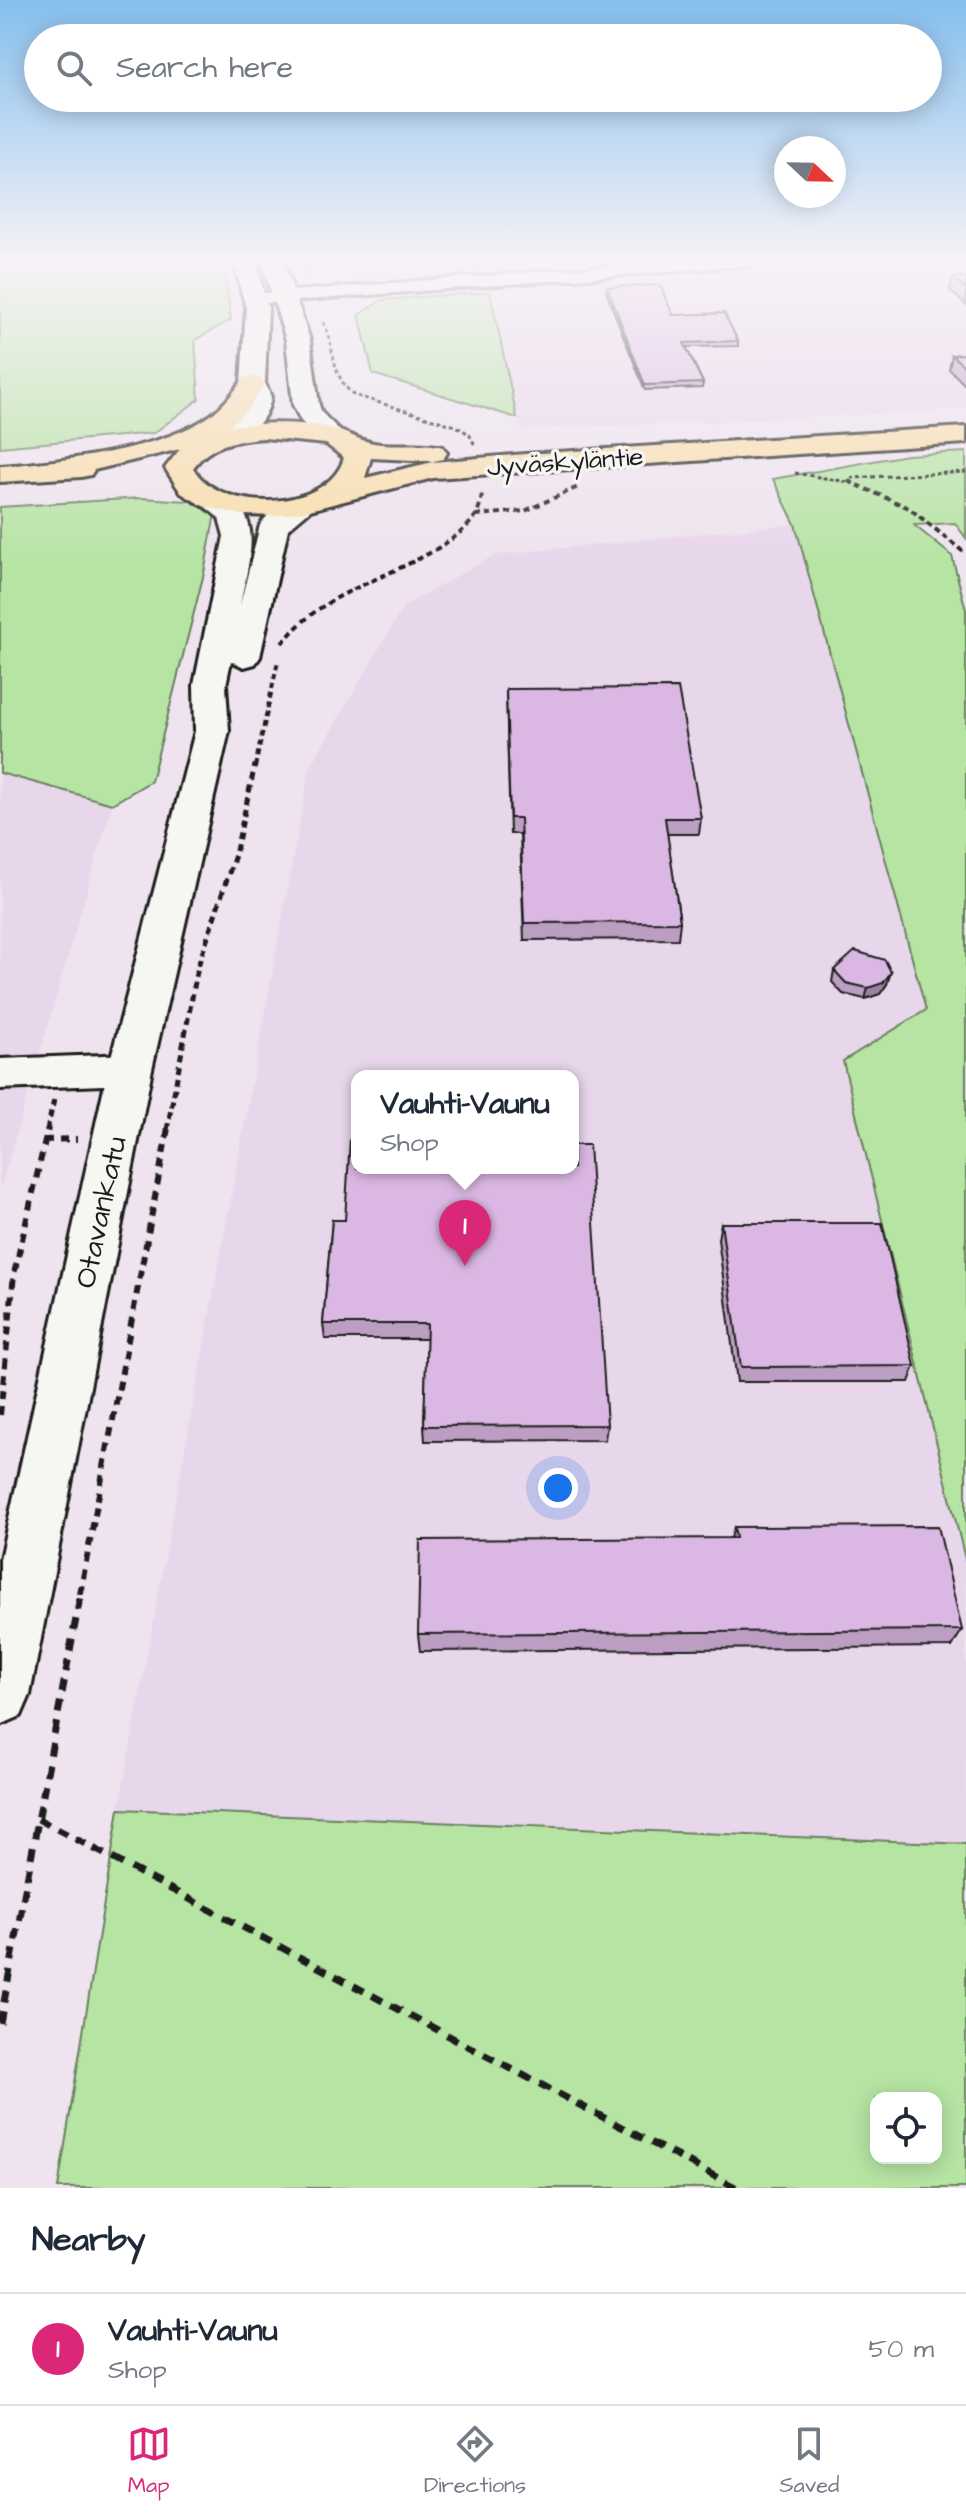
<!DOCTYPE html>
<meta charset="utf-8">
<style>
body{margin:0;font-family:"Architects Daughter",sans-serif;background:#f6f6f7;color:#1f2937}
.controls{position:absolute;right:24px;bottom:24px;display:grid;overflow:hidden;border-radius:16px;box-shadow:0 4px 20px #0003}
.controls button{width:72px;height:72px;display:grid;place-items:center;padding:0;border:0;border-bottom:2px solid #e0e1e3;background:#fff;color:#1f2937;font:40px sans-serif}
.compass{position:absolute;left:774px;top:136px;width:72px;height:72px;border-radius:50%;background:#fff;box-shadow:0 4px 20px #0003;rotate:112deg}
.you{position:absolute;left:558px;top:1488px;width:28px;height:28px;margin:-20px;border:6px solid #fff;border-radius:50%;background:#1a73e8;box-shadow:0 0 0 12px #1a73e833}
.badge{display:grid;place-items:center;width:52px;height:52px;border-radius:50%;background:#db2777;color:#fff;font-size:26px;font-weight:700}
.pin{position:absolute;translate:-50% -66px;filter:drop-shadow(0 2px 4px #0008)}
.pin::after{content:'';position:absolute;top:42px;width:28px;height:24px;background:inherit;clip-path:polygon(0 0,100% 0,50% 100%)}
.popup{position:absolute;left:351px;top:1070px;width:228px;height:104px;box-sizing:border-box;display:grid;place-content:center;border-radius:16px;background:#fff;filter:drop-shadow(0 2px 6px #0005);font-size:26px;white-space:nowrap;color:#747a83}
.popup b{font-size:30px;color:#1f2937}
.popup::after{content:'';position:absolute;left:50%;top:100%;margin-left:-16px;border:16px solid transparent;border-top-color:#fff}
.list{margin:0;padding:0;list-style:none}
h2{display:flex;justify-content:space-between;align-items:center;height:104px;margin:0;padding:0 32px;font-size:34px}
h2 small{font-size:26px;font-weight:400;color:#747a83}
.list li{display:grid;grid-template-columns:52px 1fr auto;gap:24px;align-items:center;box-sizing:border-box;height:112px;padding:0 32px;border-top:2px solid #e0e1e3}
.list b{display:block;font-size:30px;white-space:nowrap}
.list p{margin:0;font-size:26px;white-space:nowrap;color:#747a83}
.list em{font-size:26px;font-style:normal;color:#747a83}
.icon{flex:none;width:44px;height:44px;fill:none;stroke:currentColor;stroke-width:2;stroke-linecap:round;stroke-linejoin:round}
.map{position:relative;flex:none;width:966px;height:2188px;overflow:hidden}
.search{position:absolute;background:#fff;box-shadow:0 4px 20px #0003;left:24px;right:24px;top:24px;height:88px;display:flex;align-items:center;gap:20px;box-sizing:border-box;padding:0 28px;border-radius:44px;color:#747a83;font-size:30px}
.sheet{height:216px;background:#fff}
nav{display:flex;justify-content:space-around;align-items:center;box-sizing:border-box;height:112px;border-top:2px solid #e0e1e3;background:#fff;font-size:22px;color:#747a83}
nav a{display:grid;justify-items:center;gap:4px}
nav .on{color:#db2777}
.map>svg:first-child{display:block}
</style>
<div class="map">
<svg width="966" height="2188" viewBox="0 0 966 2188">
<rect width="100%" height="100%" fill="#eee3ee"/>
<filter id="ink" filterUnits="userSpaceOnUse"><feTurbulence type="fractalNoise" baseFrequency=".0125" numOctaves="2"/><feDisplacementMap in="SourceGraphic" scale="16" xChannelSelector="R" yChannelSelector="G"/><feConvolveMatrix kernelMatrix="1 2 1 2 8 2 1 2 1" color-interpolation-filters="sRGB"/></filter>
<g filter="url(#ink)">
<!-- built -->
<path fill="#e8d6eb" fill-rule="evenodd" d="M 346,260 L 966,260 L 966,410 L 520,430 L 490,292 L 361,301 Z
M 795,524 L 926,1011 L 843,1061 L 966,1563 L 966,1844 L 119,1809 L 310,767 L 404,606 L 495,555 ZM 357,1076 L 573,1076 L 573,1168 L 357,1168 Z
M 0,773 L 112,804 L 0,1189 Z"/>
<!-- green -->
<path fill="#b6e4a3" stroke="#698060" stroke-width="2" fill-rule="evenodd" d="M 0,260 L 223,260 L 231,320 L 195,340 L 199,399 L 154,433 L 0,447 Z
M 490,292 L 517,418 L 373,374 L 359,315 L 382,300 Z
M 966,452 L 966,538 L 955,523 L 914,525 L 952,556 L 966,610 L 966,1563 L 843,1061 L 926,1010 L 795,524 L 773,479 L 907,455 Z
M 142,498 L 217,503 L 204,573 L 151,781 L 112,804 L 0,773 L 0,507 Z
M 119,1809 L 966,1844 L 966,2188 L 58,2188 ZM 876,2098 L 936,2098 L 936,2158 L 876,2158 Z"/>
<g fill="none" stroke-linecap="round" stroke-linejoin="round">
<defs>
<path id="minor" d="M 684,260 L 760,260 L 752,265 L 255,304 L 246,299 L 255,294 Z"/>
<path id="tertiary" d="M 130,1054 L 145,1058 L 151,1069 L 145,1080 L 130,1084 L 0,1089 L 0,1059 Z"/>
<path id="secondary" d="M 233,260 L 255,260 L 268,308 L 265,383 L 271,397 C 268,419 247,444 224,439 L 220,433 L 242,411 L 246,397 L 241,383 L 246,308 Z
M 261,260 L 283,260 L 310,340 L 319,405 L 322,413 L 346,437 L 342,443 L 324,443 L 301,421 L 293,405 L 286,340 Z
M 211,492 C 270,506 248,562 240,605 L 260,525 C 271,509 296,491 316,496 L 320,502 L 288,529 L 260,657 L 255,664 L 244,667 L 231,661 L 226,685 L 229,731 L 152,1069 L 30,1695 L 21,1716 L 0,1725 L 0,1559 L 108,1069 L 195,731 L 194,685 L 224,536 L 219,518 L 197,500 L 201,494 Z"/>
<path id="trunk" d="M 253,376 L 262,378 L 265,383 L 247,410 L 228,427 C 255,422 314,421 340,431 C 354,436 365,443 381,444 C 402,446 423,442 443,447 L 447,453 L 443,459 L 434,461 L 371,458 L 365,478 L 433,462 L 525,454 L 966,427 L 966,443 L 433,478 L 306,511 L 274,516 L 242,515 L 203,506 L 181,493 L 165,468 L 180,449 L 94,470 L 91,475 L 81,477 L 0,482 L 0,466 C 59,462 163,450 211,415 C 225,404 234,392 244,378 ZM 264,438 L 326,444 L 344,458 C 327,513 220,514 193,468 C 210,444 236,440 264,438 Z"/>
</defs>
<!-- minor casing -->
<use href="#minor" stroke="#1c1c1c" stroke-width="6"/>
<!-- tertiary casing -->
<use href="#tertiary" stroke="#1c1c1c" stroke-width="6"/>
<!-- secondary casing -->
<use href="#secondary" stroke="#1c1c1c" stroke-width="6"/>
<!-- trunk casing -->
<use href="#trunk" stroke="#1c1c1c" stroke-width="6"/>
<!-- path-far4 -->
<path stroke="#1c1c1c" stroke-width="3" stroke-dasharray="4 3" stroke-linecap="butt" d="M 307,260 L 308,275
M 323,322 C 336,348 330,376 354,395 L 456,426 L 469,434 L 475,445
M 795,473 L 854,483
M 851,478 L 966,472"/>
<!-- path-far3 -->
<path stroke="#1c1c1c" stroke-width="4" stroke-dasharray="6 4" stroke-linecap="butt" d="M 848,481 L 909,508 L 966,554
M 476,515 L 525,511 L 578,487
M 282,643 C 296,627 310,614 328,603 C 368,578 451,554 476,515 C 480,508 481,498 483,491
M 255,767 L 278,661"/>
<!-- path-far2 -->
<path stroke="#1c1c1c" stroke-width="5" stroke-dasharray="7 5" stroke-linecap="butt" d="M 47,1130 L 54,1100
M 167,1130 L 198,966 L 235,855 L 255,765"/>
<!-- path-far1 -->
<path stroke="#1c1c1c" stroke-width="6" stroke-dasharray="9 7" stroke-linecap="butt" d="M 43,1140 L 77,1139
M 0,1415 L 14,1274 L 48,1128
M 80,1594 L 168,1128"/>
<!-- path -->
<path stroke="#1c1c1c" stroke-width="7" stroke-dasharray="12 9" stroke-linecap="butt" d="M 38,1819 L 737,2188
M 0,2023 L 81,1592"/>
<!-- minor -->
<use href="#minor" fill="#f6f6f2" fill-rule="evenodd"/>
<!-- tertiary -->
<use href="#tertiary" fill="#f6f6f2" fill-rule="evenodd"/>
<!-- secondary -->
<use href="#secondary" fill="#f6f6f2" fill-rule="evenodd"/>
<!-- trunk -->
<use href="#trunk" fill="#f9deab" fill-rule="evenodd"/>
</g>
<!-- wall -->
<path fill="#bc9ec3" stroke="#1c1c1c" stroke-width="2" d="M 966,277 L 966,305 L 950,291 L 953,278 Z
M 607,287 L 673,315 L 738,341 L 738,346 L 686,347 L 703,383 L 702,388 L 645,390 L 606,292 Z
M 966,354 L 966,386 L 949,369 L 952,355 Z
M 506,689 L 701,818 L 699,834 L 667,834 L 680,922 L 678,939 L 524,940 L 520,834 L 510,834 Z
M 834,970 L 887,984 L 880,994 L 865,999 L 843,994 L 832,982 Z
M 332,1220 L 607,1425 L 605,1440 L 425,1441 L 424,1426 L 427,1339 L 325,1339 L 323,1324 Z
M 721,1223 L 915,1366 L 909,1382 L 737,1382 L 718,1239 Z
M 734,1527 L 962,1630 L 952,1647 L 420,1651 L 418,1634 L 731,1538 Z"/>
<!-- shaded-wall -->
<path fill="#99819f" stroke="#1c1c1c" stroke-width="2" d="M 475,260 L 509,260 L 509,262 L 475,265 Z
M 891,972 L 887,984 L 880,994 L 865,999 L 868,988 Z"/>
<!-- building -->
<path fill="#dbb8e3" stroke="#1c1c1c" stroke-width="2" d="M 966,277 L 966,289 L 953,278 Z
M 660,285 L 673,315 L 724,313 L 738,341 L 684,343 L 703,383 L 645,385 L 607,287 Z
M 966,354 L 966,368 L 952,355 Z
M 678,688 L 701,818 L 665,818 L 680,922 L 524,923 L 520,818 L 510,818 L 506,689 Z
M 855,951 L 885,960 L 891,972 L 883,983 L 868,988 L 846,983 L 834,970 Z
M 350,1139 L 357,1139 L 357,1168 L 573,1168 L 573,1145 L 589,1145 L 607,1425 L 424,1426 L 427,1324 L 323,1324 L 332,1220 L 345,1220 Z
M 721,1223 L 882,1223 L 915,1366 L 741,1367 Z
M 938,1526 L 962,1630 L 418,1634 L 420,1540 L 736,1538 L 734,1527 Z"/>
</g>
<!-- sky -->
<linearGradient id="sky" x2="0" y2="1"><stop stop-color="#85beec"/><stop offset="0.46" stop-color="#f7f2f7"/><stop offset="1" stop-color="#f7f2f7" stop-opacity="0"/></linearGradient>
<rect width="966" height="567" fill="url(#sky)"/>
<g text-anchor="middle" stroke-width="7" stroke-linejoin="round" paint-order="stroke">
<!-- far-street labels -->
<g font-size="26" fill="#1c1c1c" stroke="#f6f6f2">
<text transform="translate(565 461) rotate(-4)" y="9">Jyväskyläntie</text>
</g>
<!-- street labels -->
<g font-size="30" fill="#1c1c1c" stroke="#f6f6f2">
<text transform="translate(100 1212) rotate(-78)" y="10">Otavankatu</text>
</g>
</g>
</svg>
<div class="controls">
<button><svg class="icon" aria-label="locate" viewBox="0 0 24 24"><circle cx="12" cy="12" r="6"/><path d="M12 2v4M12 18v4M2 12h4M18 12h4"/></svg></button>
</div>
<svg class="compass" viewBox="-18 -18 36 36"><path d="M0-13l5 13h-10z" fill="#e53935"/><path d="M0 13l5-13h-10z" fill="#747a83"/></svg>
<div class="you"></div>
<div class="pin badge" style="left:465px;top:1266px">1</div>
<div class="popup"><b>Vauhti-Vaunu</b>Shop</div>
<div class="search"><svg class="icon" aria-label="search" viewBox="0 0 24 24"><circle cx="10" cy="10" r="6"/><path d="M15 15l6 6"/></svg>Search here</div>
</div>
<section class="sheet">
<h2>Nearby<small></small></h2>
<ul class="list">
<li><span class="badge">1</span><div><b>Vauhti-Vaunu</b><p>Shop</p></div><em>50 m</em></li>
</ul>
</section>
<nav>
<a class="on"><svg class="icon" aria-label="map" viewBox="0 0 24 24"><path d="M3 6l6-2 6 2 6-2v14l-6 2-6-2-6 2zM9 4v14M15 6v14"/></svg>Map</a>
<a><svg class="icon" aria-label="directions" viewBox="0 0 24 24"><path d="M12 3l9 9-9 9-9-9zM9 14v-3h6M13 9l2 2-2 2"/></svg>Directions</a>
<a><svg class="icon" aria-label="saved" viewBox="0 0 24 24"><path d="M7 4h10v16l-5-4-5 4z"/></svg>Saved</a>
</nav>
